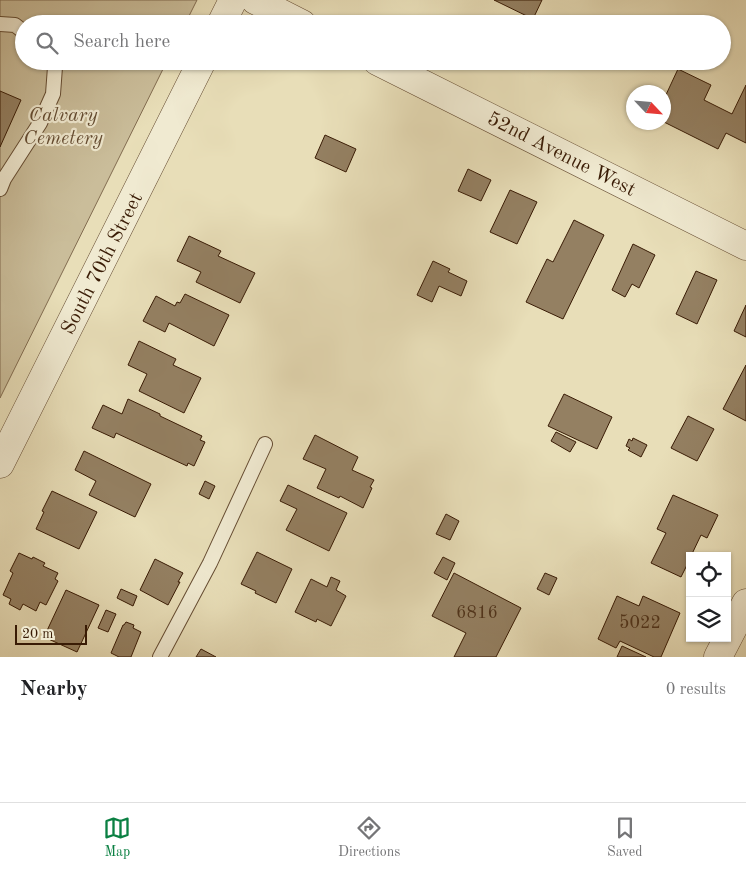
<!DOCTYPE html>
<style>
body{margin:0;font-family:"Old Standard TT",serif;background:#f6f6f6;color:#202124}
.controls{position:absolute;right:15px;bottom:15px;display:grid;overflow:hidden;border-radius:0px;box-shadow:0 1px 4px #0004}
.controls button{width:45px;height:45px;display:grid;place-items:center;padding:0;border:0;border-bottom:1px solid #e0e0e0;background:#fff;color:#202124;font:25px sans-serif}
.compass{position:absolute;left:626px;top:85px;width:45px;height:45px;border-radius:50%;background:#fff;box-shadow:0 1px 4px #0004;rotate:116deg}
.scale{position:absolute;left:15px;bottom:12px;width:72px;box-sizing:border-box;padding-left:5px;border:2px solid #391b05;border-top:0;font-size:14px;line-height:18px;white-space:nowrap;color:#391b05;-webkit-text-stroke:4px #f0ead1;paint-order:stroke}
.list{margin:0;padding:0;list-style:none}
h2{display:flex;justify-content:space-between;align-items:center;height:65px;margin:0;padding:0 20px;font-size:21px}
h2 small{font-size:16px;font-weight:400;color:#757577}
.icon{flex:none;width:28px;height:28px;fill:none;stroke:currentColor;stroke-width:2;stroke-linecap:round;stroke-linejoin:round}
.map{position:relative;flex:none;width:746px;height:657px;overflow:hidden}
.search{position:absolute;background:#fff;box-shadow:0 1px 4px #0004;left:15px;right:15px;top:15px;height:55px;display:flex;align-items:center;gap:12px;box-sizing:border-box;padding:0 18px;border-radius:28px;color:#757577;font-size:19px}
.sheet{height:145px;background:#fff}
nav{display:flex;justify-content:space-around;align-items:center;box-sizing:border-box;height:70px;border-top:1px solid #e0e0e0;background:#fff;font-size:14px;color:#757577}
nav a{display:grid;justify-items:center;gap:2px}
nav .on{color:#0b8043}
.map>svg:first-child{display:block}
</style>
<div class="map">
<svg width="746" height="657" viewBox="0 0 746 657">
<rect width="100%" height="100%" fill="#e8deb8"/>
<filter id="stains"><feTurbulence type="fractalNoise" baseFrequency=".004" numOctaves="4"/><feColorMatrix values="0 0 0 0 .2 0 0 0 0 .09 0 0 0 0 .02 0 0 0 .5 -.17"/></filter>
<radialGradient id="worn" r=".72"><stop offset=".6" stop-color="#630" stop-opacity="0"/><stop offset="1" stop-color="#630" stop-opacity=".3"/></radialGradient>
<!-- green -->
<path fill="#cabd9a" stroke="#826c50" d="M 0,0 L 197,0 L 185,24 L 24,24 L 24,61 L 167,61 L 0,398 Z"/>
<!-- building -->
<path fill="#948062" stroke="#391b05" d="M 494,0 L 542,0 L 533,19 Z
M 678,69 L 711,85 L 704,100 L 732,114 L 746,85 L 746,143 L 726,133 L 718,149 L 664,122 L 664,99 Z
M 0,91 L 21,100 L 0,147 Z
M 325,135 L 356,149 L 346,172 L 315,158 Z
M 468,169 L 491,180 L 481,201 L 458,191 Z
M 510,190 L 537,202 L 517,244 L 490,232 Z
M 574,220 L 604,235 L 563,319 L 526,302 L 547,259 L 553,262 Z
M 189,236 L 221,251 L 218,256 L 255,273 L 240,303 L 196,282 L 201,272 L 177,261 Z
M 633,244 L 655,255 L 639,288 L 632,284 L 625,297 L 612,290 Z
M 433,261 L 450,269 L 448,272 L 467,281 L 461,296 L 439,286 L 432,302 L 417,295 Z
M 696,271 L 717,280 L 697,324 L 676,314 Z
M 185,294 L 229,315 L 214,346 L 169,323 L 165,332 L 143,321 L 156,296 L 175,306 L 177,302 L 180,303 Z
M 746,305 L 746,337 L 734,331 Z
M 139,341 L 176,359 L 173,365 L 201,378 L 184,413 L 139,391 L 147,374 L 128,365 Z
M 746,365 L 746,421 L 723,409 Z
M 564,394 L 612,417 L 597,449 L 548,426 Z
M 128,399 L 160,414 L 160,416 L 202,436 L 200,440 L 205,442 L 194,466 L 188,463 L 187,466 L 116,433 L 114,438 L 92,428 L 103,405 L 122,414 Z
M 688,416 L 714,429 L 697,461 L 671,448 Z
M 556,432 L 576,442 L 570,452 L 551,441 Z
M 315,435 L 358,457 L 352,470 L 374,480 L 370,487 L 372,488 L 363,508 L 340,496 L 339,498 L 317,488 L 326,469 L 303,459 Z
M 633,438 L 647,445 L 641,457 L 628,450 L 630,448 L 626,446 L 629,439 L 632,441 Z
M 84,451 L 151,484 L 135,517 L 89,495 L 96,481 L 75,470 Z
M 205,481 L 215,486 L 209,499 L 199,494 Z
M 288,485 L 347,513 L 329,551 L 286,530 L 297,509 L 280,501 Z
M 52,491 L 97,512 L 79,549 L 36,529 L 44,512 L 42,511 Z
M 673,495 L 718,515 L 707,538 L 701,535 L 691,556 L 690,556 L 690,559 L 681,577 L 651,563 L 666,533 L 657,529 Z
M 446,514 L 459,521 L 450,540 L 436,534 Z
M 257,552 L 292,569 L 276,603 L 255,593 L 256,591 L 241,584 Z
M 19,553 L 32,559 L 33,557 L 45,563 L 43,566 L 58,573 L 55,579 L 58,581 L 46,605 L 40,602 L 36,611 L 23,604 L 20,610 L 9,604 L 11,599 L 3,595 L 13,573 L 10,571 Z
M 443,557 L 455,563 L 447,580 L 434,573 Z
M 155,559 L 183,573 L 178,582 L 180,582 L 168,605 L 140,590 Z
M 454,573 L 521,608 L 496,657 L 454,657 L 466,633 L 432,616 Z
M 545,573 L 557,578 L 549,595 L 537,589 Z
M 331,577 L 340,581 L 336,590 L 346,596 L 331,626 L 317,619 L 316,622 L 295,612 L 311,579 L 327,587 Z
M 121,589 L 137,596 L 133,606 L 117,598 Z
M 66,590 L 99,605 L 77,652 L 44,637 Z
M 617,596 L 639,606 L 643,596 L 680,613 L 661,657 L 654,657 L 620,641 L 616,648 L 598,639 Z
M 106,610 L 116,614 L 108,632 L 98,628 Z
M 126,622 L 134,625 L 133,628 L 141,632 L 131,657 L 119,657 L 111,653 L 123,625 L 124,625 Z
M 622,646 L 646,657 L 617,657 Z
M 201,649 L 216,657 L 196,657 Z"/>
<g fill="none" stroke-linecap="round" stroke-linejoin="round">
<defs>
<path id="lane" d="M 0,24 L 15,25 L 24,32
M 0,189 L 4,179 L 40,123 L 53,94 L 55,67 L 52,61
M 160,657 L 210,563 L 265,444"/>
<path id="street" d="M 255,0 L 302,24
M 221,24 L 233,0
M 377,61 L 746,246
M 0,464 L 202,61
M 718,657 L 746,603"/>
</defs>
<!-- lane casing -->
<use href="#lane" stroke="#654c32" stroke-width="16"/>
<!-- street casing -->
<use href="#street" stroke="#654c32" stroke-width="29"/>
<!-- lane -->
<use href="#lane" stroke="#f0ead1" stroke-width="14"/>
<!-- street -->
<use href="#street" stroke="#f0ead1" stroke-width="28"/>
</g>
<g text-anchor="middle" stroke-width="4.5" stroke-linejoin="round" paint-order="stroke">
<!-- number labels -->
<g font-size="18" fill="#50341c">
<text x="477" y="618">6816</text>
<text x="640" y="628">5022</text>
</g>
<!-- park labels -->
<g font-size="20" font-style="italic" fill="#644c32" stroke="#f0ead1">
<text x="63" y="121">Calvary<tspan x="63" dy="23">Cemetery</tspan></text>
</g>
<!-- street labels -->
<g font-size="20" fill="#391b05" stroke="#f0ead1">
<text transform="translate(562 153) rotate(27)" y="7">52nd Avenue West</text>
<text transform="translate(101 263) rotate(-63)" y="7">South 70th Street</text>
</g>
</g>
<rect width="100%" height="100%" filter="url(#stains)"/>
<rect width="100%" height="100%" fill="url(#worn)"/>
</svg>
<div class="controls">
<button><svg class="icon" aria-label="locate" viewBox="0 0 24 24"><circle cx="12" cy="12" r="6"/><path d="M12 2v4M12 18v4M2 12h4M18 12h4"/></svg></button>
<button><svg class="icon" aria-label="layers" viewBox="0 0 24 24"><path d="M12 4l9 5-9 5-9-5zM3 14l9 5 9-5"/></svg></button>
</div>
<svg class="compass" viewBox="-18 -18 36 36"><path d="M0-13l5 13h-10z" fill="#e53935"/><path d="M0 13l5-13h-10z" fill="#757577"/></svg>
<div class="scale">20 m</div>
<div class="search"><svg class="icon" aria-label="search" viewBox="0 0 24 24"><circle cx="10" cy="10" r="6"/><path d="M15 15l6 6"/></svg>Search here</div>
</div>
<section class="sheet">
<h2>Nearby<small>0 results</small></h2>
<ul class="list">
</ul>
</section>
<nav>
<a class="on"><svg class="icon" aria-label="map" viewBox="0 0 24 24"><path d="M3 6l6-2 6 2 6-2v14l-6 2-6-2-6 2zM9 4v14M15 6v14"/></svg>Map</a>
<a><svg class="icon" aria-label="directions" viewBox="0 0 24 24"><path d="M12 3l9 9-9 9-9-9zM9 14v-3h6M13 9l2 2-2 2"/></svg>Directions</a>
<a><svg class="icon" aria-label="saved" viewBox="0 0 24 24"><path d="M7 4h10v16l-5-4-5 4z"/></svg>Saved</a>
</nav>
